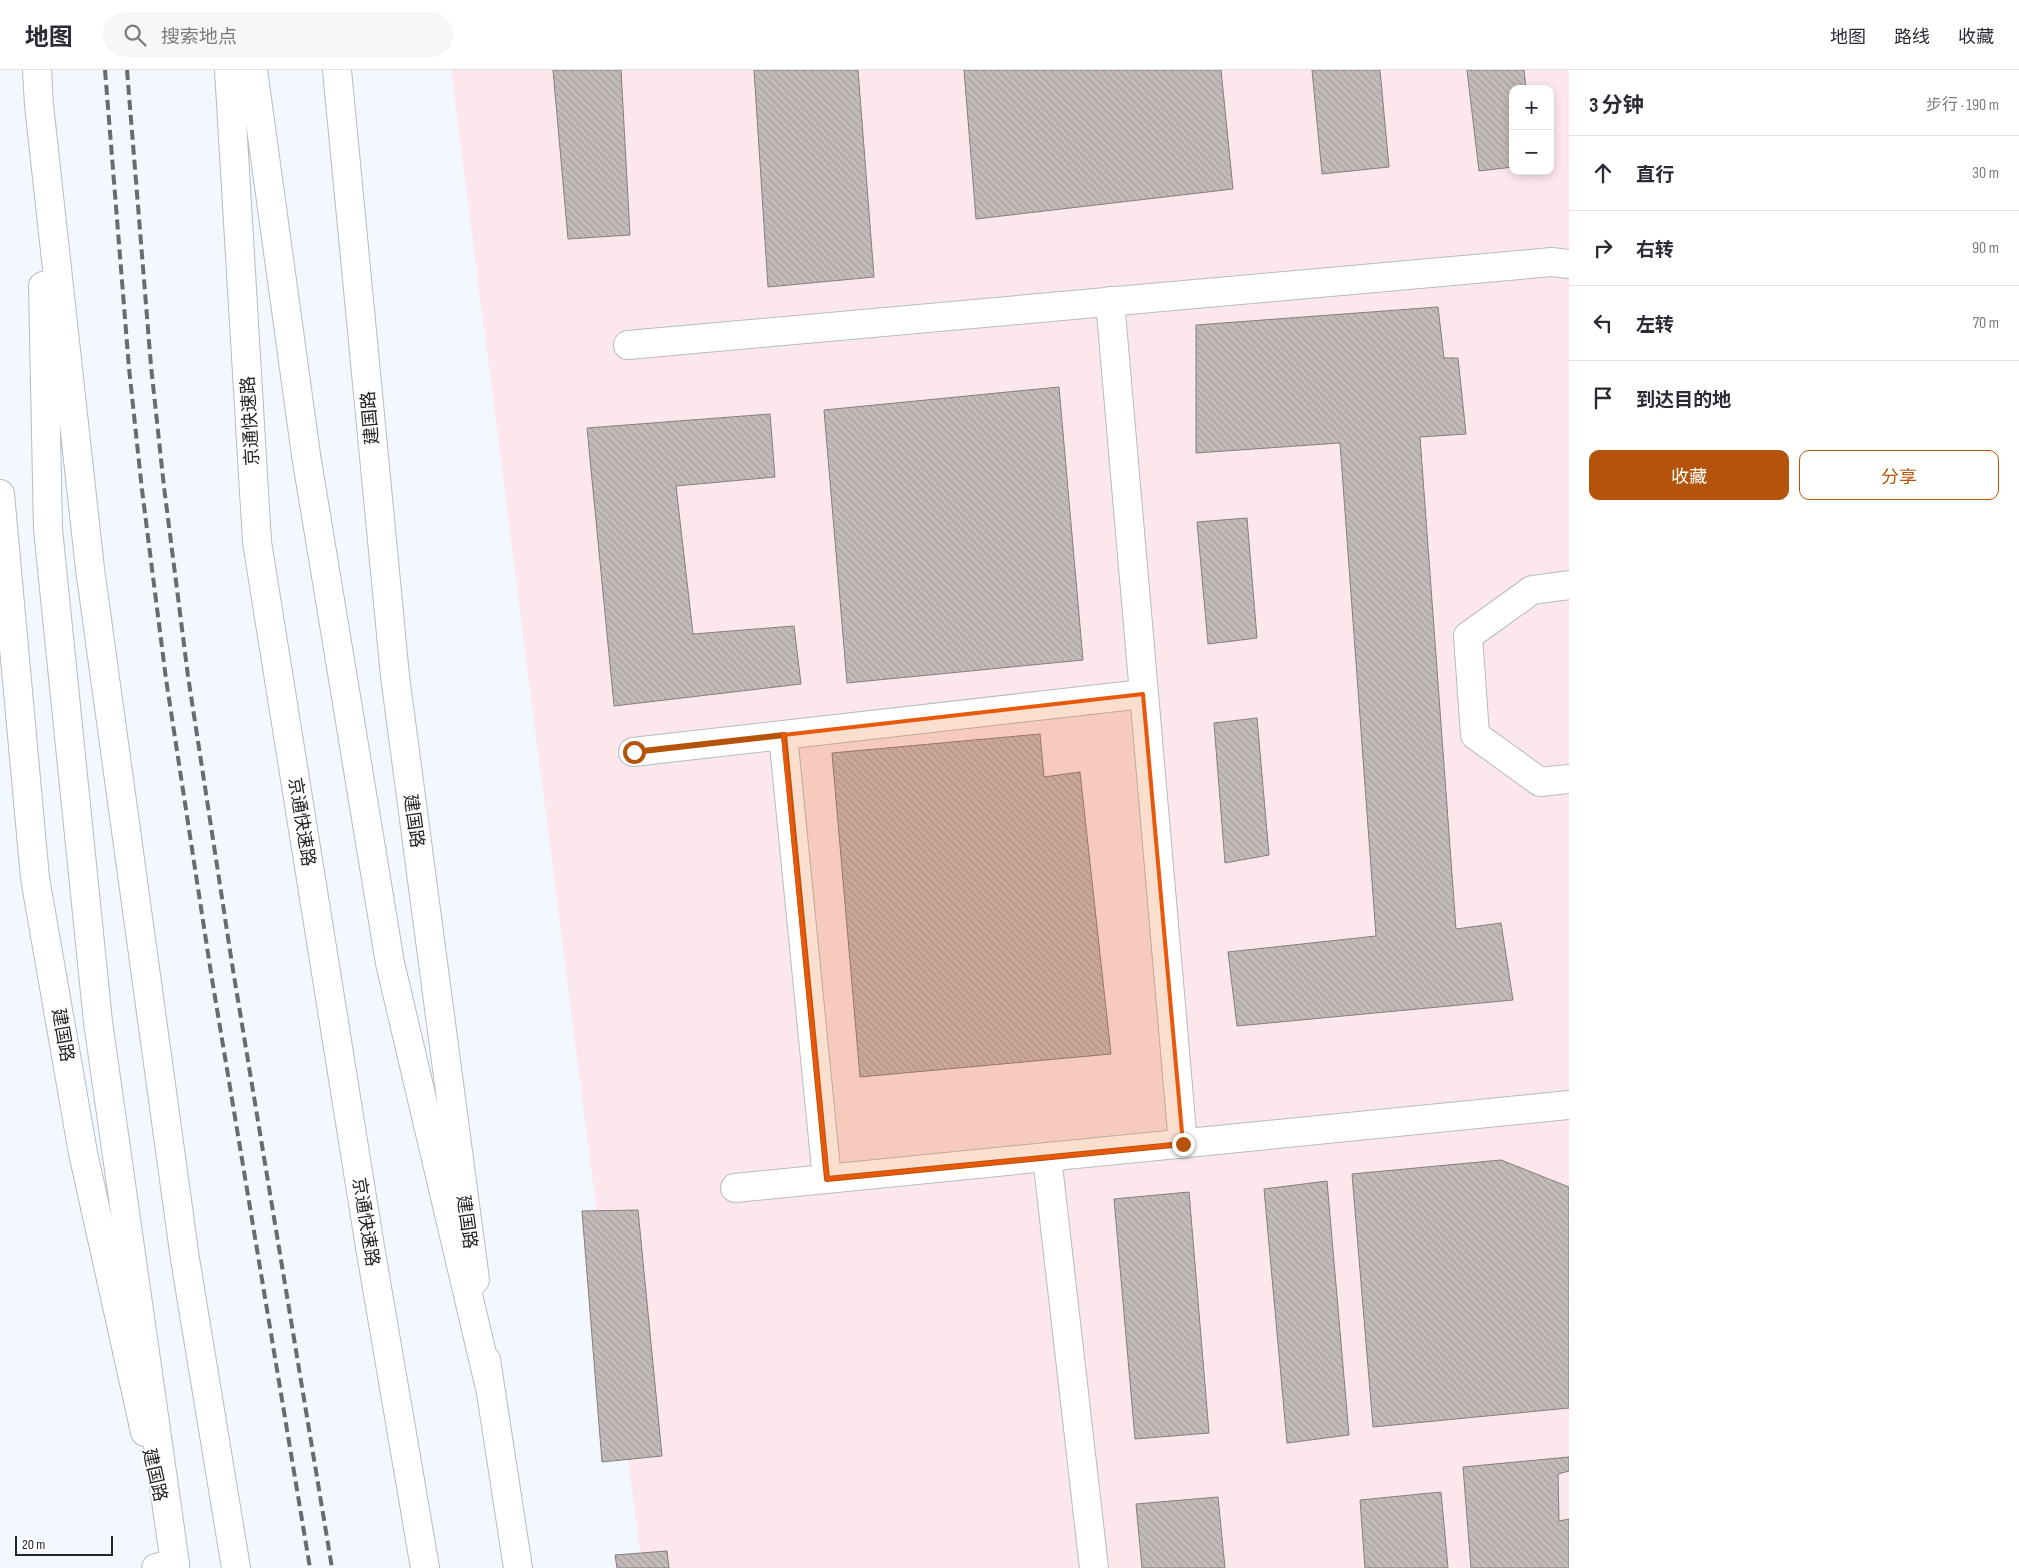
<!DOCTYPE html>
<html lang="zh">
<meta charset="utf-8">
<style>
body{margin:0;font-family:"Sofia Sans Condensed","Noto Sans SC",sans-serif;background:#f7f7f7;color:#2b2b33}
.controls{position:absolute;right:15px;top:15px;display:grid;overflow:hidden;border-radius:10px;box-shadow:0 2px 8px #0003}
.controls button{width:45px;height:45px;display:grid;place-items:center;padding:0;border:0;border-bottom:1px solid #e1e1e2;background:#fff;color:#2b2b33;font:25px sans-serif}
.scale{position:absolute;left:15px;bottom:12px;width:98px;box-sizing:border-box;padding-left:5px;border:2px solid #232527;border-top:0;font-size:14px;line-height:18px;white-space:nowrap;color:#232527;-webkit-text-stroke:4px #fff;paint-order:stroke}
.stop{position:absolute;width:15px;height:15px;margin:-11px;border:4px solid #b45309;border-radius:50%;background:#fff}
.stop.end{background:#b45309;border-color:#fff;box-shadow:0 1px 5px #0008}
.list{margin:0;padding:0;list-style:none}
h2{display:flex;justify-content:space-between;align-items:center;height:65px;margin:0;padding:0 20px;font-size:21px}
h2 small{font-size:16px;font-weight:400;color:#7c7c81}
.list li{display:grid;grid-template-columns:32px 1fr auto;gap:15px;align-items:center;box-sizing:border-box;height:75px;padding:0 20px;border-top:1px solid #e1e1e2}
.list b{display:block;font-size:19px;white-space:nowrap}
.list em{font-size:16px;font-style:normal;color:#7c7c81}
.actions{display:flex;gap:10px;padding:15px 20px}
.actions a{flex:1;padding:11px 0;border:1px solid #b45309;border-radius:10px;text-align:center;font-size:18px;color:#b45309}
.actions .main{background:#b45309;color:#fff}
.icon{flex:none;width:28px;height:28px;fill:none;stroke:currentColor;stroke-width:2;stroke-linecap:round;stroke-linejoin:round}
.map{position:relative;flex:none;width:1569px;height:1498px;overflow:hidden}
header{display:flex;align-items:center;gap:30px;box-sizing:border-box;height:70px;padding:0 25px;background:#fff;border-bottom:1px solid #e1e1e2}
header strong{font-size:24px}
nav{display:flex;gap:28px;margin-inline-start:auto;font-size:18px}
.search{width:350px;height:45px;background:#f7f7f7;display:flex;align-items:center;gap:12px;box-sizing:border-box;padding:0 18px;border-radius:28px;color:#7c7c81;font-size:19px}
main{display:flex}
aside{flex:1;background:#fff}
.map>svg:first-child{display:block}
</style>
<header>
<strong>地图</strong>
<div class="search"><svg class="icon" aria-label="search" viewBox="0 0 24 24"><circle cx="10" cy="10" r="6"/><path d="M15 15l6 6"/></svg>搜索地点</div>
<nav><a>地图</a><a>路线</a><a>收藏</a></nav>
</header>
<main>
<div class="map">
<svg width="1569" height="1498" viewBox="0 0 1569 1498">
<defs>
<pattern id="building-back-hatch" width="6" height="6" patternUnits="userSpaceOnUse" patternTransform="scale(1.25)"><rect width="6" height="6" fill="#c3bbb9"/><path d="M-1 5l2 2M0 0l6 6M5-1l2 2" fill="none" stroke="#a7a19f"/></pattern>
</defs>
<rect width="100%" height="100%" fill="#f2f8fd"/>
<!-- commercial -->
<path fill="#fce7ec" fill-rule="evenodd" d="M 451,0 L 1569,0 L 1569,1498 L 642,1498 ZM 1513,19 L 1550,19 L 1550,101 L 1513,101 Z"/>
<!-- building -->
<path fill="url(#building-back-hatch)" stroke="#857e7c" d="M 553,0 L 621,0 L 630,165 L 568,169 Z
M 754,0 L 858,0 L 874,207 L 768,217 Z
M 964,0 L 1221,0 L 1233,119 L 976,149 Z
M 1312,0 L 1380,0 L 1389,97 L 1322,104 Z
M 1467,0 L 1524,0 L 1526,19 L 1513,19 L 1513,97 L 1479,101 Z
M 1438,237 L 1444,288 L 1458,288 L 1466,364 L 1420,367 L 1456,859 L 1501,853 L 1513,930 L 1237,956 L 1228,882 L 1376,866 L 1340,373 L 1196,383 L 1196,255 Z
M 1059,317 L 1083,590 L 847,613 L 824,340 Z
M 770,344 L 775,407 L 676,416 L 693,564 L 794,556 L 801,614 L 614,636 L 587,358 Z
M 1247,448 L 1257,568 L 1208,574 L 1197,452 Z
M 1257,648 L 1269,785 L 1225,793 L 1214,653 Z
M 1040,664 L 1044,707 L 1080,702 L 1111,984 L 860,1007 L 832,683 Z
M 1501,1090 L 1569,1117 L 1569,1338 L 1373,1357 L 1352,1104 Z
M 1327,1111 L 1349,1365 L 1287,1373 L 1264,1119 Z
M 1189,1122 L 1209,1363 L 1135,1369 L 1114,1129 Z
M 638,1140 L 662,1386 L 602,1392 L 582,1141 Z
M 1569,1387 L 1569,1401 L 1558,1404 L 1559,1451 L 1569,1449 L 1569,1498 L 1471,1498 L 1463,1397 Z
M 1441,1422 L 1448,1498 L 1365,1498 L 1360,1430 Z
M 1218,1427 L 1225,1498 L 1142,1498 L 1136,1434 Z
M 667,1481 L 669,1498 L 617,1498 L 615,1485 Z"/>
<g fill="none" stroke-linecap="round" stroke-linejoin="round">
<defs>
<path id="minor" d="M 1110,231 L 1183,1074
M 628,275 L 1552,192 L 1569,194
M 1569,515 L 1532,520 L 1468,566 L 1475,665 L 1540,712 L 1569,709
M 783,665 L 827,1109
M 633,682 L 1143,624
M 1047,1087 L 1094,1498
M 735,1118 L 1569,1035
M 156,1498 L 175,1494"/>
<path id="major" d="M 337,0 L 395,606 L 475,1210
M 0,424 L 35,808 L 83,1083 L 145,1362
M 486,1290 L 518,1498"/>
<path id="highway" d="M 37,0 L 39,35 L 90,499 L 185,1189 L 236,1498
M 229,0 L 257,472 L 370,1177 L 425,1498
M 253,0 L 306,385 L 390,893 L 489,1314
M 43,216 L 48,459 L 98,952 L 175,1494"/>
</defs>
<!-- minor casing -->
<use href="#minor" stroke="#b6bcc1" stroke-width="30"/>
<!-- major casing -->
<use href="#major" stroke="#b6bcc1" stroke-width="30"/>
<!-- highway casing -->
<use href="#highway" stroke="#b6bcc1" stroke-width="30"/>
<!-- minor -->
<use href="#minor" stroke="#fff" stroke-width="28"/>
<!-- major -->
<use href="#major" stroke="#fff" stroke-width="28"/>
<!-- highway -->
<use href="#highway" stroke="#fff" stroke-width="28"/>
<!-- rail -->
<path stroke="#696c6f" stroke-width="4" stroke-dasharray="10 5" stroke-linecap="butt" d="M 105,0 L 129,298 L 142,420 L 166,609 L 211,903 L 310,1498
M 127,0 L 151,296 L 164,417 L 188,606 L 233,900 L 332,1498"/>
</g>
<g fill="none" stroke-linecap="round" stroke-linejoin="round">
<!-- route -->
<path stroke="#b45309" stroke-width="6" d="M 634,682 L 784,665 L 827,1109 L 1183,1074"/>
</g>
<!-- marked area -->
<path fill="#e8590c" fill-opacity="0.2" stroke="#e8590c" stroke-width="4" stroke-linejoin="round" d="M 1143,624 L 1183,1074 L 827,1109 L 783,665 Z"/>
<g text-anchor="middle" stroke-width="4" stroke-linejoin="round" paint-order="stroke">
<!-- street labels -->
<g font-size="18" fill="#232527" stroke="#fff">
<text transform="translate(370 348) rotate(-95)" y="6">建国路</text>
<text transform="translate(250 351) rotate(-93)" y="6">京通快速路</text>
<text transform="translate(414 751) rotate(82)" y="6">建国路</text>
<text transform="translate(302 752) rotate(81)" y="6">京通快速路</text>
<text transform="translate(63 965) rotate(80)" y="6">建国路</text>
<text transform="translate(366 1152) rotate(81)" y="6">京通快速路</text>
<text transform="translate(467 1152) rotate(82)" y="6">建国路</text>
<text transform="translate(155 1405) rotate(77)" y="6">建国路</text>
</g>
</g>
</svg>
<div class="controls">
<button>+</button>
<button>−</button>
</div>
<div class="scale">20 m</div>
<div class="stop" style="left:634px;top:682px"></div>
<div class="stop end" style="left:1183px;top:1074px"></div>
</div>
<aside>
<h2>3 分钟<small>步行 · 190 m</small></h2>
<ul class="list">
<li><svg class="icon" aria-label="ahead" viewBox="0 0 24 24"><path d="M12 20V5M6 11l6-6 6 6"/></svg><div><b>直行</b></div><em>30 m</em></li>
<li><svg class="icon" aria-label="right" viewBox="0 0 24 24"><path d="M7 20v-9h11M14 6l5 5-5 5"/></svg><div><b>右转</b></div><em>90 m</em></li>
<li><svg class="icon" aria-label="left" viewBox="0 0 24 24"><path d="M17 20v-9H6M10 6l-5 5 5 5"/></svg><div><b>左转</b></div><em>70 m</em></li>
<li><svg class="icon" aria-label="arrive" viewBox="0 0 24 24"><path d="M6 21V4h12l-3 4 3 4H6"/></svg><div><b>到达目的地</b></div></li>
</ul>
<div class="actions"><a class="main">收藏</a><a>分享</a></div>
</aside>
</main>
